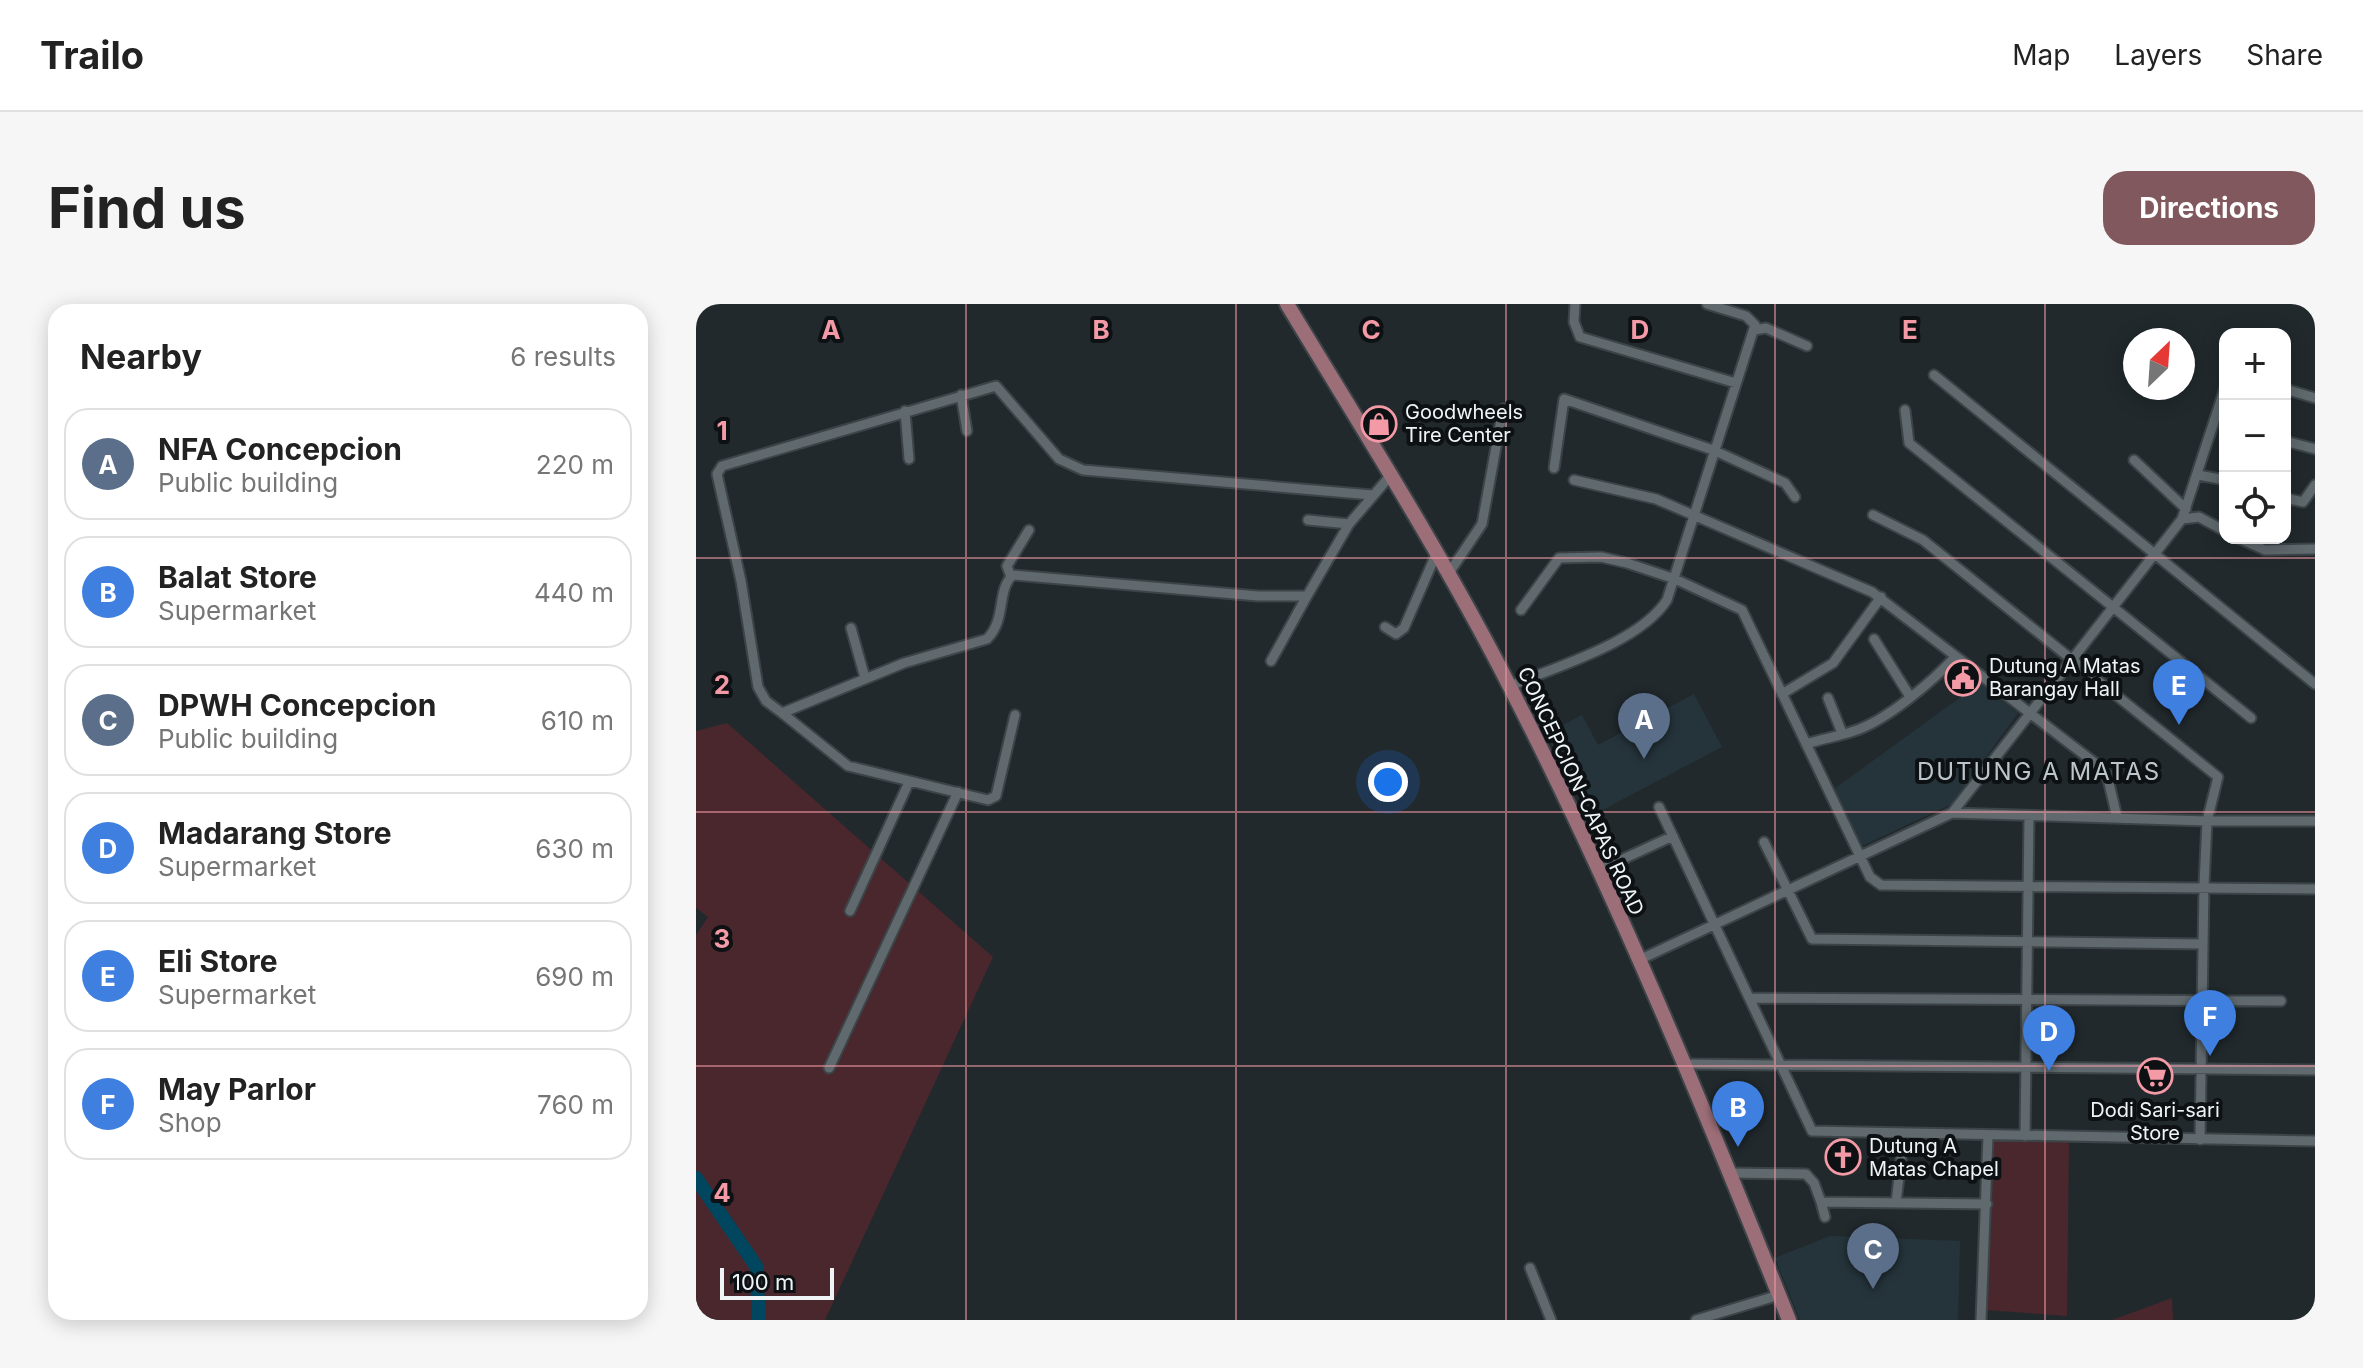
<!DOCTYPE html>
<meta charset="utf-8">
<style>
body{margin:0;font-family:Inter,sans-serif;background:#f6f6f6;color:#222}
.controls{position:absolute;right:24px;top:24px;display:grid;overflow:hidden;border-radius:16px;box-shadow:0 4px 20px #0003}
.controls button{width:72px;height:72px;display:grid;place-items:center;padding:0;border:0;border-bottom:2px solid #e0e0e0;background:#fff;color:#222;font:40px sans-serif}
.compass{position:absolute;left:1427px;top:24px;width:72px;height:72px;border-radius:50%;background:#fff;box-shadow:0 4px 20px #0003;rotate:25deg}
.scale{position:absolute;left:24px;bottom:20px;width:114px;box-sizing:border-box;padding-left:8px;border:4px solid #eff5f7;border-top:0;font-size:22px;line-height:28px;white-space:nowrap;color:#eff5f7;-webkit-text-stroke:6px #0d1113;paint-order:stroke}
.you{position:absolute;left:692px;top:478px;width:28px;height:28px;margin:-20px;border:6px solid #fff;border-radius:50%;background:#1a73e8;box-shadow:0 0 0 12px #1a73e833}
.badge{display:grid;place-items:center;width:52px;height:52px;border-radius:50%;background:#80585d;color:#fff;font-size:26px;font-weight:700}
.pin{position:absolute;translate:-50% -66px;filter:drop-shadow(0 2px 4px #0008)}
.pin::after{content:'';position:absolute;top:42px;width:28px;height:24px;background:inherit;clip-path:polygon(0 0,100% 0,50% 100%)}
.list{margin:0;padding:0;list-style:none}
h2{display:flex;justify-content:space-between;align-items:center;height:104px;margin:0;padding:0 32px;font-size:34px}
h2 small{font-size:26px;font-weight:400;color:#767676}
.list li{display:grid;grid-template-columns:52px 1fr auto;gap:24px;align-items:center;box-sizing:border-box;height:112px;margin:0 16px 16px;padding:0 16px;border:2px solid #e0e0e0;border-radius:24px}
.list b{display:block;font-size:30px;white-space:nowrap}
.list p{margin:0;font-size:26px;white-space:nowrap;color:#767676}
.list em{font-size:26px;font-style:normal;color:#767676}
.icon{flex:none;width:44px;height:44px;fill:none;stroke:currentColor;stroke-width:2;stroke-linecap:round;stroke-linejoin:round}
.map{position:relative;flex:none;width:1619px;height:1016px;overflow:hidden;border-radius:24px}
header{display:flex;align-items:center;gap:48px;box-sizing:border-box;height:112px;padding:0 40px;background:#fff;border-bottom:2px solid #e0e0e0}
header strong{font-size:38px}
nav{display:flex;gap:44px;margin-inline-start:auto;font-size:28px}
.intro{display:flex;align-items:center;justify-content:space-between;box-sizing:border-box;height:192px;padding:0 48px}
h1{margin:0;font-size:56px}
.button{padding:20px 36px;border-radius:24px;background:#80585d;color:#fff;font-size:28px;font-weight:700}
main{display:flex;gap:48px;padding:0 48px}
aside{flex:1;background:#fff;border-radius:24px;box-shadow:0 4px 20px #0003}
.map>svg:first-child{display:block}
</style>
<header>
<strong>Trailo</strong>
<nav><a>Map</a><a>Layers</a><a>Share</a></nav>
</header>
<div class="intro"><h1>Find us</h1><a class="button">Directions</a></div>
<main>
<aside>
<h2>Nearby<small>6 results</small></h2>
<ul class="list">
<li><span class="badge" style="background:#5c6f8a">A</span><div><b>NFA Concepcion</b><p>Public building</p></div><em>220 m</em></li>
<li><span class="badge" style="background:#3f7fe0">B</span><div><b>Balat Store</b><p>Supermarket</p></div><em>440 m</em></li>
<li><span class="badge" style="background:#5c6f8a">C</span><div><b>DPWH Concepcion</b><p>Public building</p></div><em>610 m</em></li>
<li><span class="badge" style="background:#3f7fe0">D</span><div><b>Madarang Store</b><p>Supermarket</p></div><em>630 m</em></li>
<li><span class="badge" style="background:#3f7fe0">E</span><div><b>Eli Store</b><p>Supermarket</p></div><em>690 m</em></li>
<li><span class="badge" style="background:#3f7fe0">F</span><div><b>May Parlor</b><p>Shop</p></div><em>760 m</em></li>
</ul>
</aside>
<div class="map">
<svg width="1619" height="1016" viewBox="0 0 1619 1016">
<rect width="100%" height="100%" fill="#21292d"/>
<!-- built -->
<path fill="#25343b" d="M 1284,379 L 1322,409 L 1256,500 L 1168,541 L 1162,540 L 1138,485 Z
M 998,390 L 1026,443 L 895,512 L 850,430 L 886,411 L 902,441 Z
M 1134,932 L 1264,937 L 1262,1016 L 1104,1016 L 1079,954 Z"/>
<!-- green -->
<path fill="#49272c" d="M 31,419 L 297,653 L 129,1016 L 0,1016 L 0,631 L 12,613 L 0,604 L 0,427 Z
M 1296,836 L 1373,838 L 1371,1012 L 1290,1006 Z
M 1476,994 L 1477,1016 L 1416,1016 Z"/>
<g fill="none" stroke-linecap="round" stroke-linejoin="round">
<!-- river -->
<path stroke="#00465e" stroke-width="14" d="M 0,874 L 60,962 L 63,1016"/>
<defs>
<path id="street" d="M 879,0 L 878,18 L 884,33 L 1040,79
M 1058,26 L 1070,24 L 1111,42
M 1238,71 L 1619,380
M 1589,85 L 1619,94
M 265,91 L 271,127
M 1209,106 L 1213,139 L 1555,414
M 209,107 L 213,155
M 1589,137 L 1619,145
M 1438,156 L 1490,205
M 858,164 L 868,95 L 1017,146 L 1089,179 L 1099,193
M 1502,171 L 1529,176
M 878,176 L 960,195 L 1176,288 L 1399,459 L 1411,471 L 1421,513
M 1589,194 L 1607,198 L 1619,181
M 1177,211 L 1227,236 L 1522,473 L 1511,517 L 1508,581 L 1504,836
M 1486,215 L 1529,84
M 612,216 L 653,220
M 1542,234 L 1569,246 L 1619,245
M 753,269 L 786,220 L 807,105
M 315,273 L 311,262 L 333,226
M 825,306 L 863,254 L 905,253 L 931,259 L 979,275 L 1046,306 L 1174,573 L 1185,581 L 1619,585
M 689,323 L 700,330 L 708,324 L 741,248
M 155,324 L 169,374
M 1178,335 L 1213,391
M 575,357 L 611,292
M 814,382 C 861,362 943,339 971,296 L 1059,21 L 1050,12 L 1011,0
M 1086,390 L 1137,359 L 1185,293
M 1132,394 L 1146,429
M 86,409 L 70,397 L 62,383 L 45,277 L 21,170 L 26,162 L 300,82 L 363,155 L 387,166 L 676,191
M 319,411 L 300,492 L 292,496 L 152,462 L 86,409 L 208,359 L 291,335 C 311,315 300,286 317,271 L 562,292 L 611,292 L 653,220 L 694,172
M 1110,440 C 1126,435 1143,432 1158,427 C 1190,417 1237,377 1259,353
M 963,503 L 1116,827 L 1619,837
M 1256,509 L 1486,215 L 1503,213 L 1529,227
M 1068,538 L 1116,635 L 1507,640
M 901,567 L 977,532
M 154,607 L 213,478
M 943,656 L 1256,509 L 1511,517 L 1619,517
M 1055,694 L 1585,697
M 990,760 L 1619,766
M 133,764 L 262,488
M 1329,832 L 1333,512
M 1036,869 L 1110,870 L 1118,879 L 1125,898 L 1291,900
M 1125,898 L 1129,913
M 1200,899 L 1205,855
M 834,964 L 855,1016
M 1000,1016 L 1083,991
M 1285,1016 L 1292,832"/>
<path id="primary" d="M 591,0 C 667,126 746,250 813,381 C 919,587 1007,801 1093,1016"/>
</defs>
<!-- street casing -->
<use href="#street" stroke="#3c4447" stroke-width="13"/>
<!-- primary casing -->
<use href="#primary" stroke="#3c4447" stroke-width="18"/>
<!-- street -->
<use href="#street" stroke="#5f696e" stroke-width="9"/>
<!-- primary -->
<use href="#primary" stroke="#9c6e78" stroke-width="14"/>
</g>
<!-- grid -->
<path fill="none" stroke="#f49aa6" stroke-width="2" stroke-opacity="0.55" d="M 270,0 L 270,1016M 540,0 L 540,1016M 810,0 L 810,1016M 1079,0 L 1079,1016M 1349,0 L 1349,1016M 0,254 L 1619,254M 0,508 L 1619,508M 0,762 L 1619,762"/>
<!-- icons -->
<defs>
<symbol id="shop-ring" viewBox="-11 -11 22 22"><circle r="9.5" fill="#0d1113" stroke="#f49aa6" stroke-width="1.5"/><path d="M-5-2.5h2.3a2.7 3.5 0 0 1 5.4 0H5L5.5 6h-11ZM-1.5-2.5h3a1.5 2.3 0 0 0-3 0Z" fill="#f49aa6"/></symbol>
<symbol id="civic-ring" viewBox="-11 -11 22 22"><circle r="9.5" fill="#0d1113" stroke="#f49aa6" stroke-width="1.5"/><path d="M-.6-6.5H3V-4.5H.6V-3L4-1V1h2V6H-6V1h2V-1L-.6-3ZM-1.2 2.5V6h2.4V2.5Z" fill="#f49aa6"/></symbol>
<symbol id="supermarket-ring" viewBox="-11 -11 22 22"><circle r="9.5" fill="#0d1113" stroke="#f49aa6" stroke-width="1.5"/><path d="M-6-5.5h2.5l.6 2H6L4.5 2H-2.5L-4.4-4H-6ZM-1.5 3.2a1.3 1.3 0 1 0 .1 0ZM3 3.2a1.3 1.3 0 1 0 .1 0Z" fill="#f49aa6"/></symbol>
<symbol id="church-ring" viewBox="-11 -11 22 22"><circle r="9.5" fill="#0d1113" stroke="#f49aa6" stroke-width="1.5"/><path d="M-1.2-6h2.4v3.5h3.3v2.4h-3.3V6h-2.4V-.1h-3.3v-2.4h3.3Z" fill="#f49aa6"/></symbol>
</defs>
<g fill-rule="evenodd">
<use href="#shop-ring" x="663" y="100" width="40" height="40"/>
<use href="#civic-ring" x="1247" y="354" width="40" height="40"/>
<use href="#supermarket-ring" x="1439" y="752" width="40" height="40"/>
<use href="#church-ring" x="1127" y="833" width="40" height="40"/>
</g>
<g text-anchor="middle" stroke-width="8" stroke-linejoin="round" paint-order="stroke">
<!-- poi labels -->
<g font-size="20" fill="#eff5f7" stroke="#0d1113" text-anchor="start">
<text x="709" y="115">Goodwheels<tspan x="709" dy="23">Tire Center</tspan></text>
<text x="1293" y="369">Dutung A Matas<tspan x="1293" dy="23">Barangay Hall</tspan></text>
<text x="1459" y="813" text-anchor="middle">Dodi Sari-sari<tspan x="1459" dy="23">Store</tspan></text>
<text x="1173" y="849">Dutung A<tspan x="1173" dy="23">Matas Chapel</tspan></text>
</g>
<!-- street labels -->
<g font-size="20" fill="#eff5f7" stroke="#0d1113">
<text transform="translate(885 487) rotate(65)" y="7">CONCEPCION-CAPAS ROAD</text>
</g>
<!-- quarter labels -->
<g font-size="24" letter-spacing="2" fill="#bbc5cb" stroke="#0d1113">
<text x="1343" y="476">DUTUNG A MATAS</text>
</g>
</g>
<g font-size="26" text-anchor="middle" font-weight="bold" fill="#f49aa6" stroke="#0d1113" stroke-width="8" stroke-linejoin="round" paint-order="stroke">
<text x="135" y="35">A</text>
<text x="405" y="35">B</text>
<text x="675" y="35">C</text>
<text x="944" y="35">D</text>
<text x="1214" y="35">E</text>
<text x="26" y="136">1</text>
<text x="26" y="390">2</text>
<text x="26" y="644">3</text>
<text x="26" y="898">4</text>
</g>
</svg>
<div class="controls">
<button>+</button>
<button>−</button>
<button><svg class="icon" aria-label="locate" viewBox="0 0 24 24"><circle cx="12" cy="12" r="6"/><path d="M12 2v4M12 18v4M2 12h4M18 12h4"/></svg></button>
</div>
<svg class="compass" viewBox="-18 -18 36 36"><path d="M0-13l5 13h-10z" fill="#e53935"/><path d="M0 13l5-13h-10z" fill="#767676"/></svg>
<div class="scale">100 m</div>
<div class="you"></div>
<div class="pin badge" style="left:948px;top:455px;background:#5c6f8a">A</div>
<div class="pin badge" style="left:1042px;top:843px;background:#3f7fe0">B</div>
<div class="pin badge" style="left:1177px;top:985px;background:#5c6f8a">C</div>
<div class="pin badge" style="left:1353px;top:767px;background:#3f7fe0">D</div>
<div class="pin badge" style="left:1483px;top:421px;background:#3f7fe0">E</div>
<div class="pin badge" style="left:1514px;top:752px;background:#3f7fe0">F</div>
</div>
</main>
